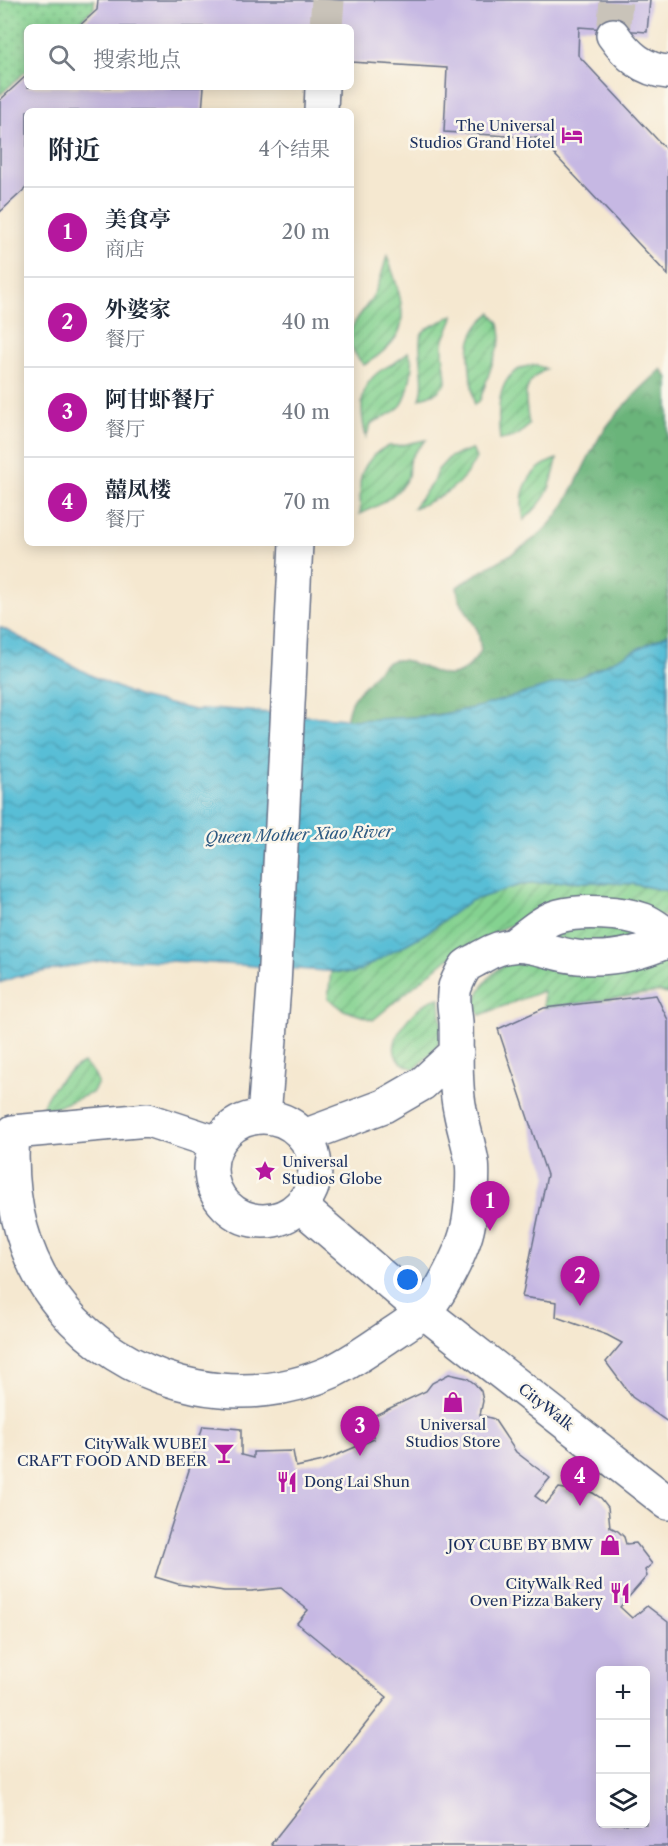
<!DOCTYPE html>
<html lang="zh">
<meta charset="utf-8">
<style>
body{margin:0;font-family:"Libre Caslon Text","Noto Serif SC",serif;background:#f6f6f7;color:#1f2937}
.controls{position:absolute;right:18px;bottom:18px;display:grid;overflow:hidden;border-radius:9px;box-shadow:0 3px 15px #0003}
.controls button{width:54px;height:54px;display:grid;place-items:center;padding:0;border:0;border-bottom:2px solid #e0e1e3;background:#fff;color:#1f2937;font:30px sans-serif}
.you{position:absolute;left:408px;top:1280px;width:21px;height:21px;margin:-15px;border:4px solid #fff;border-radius:50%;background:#1a73e8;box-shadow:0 0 0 9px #1a73e833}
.badge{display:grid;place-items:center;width:39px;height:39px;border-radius:50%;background:#b5179e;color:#fff;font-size:20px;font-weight:700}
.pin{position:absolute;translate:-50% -50px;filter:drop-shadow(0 2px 3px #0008)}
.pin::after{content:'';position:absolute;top:32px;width:21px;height:18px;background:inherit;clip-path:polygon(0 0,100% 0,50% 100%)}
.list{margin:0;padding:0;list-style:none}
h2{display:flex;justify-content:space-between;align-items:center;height:78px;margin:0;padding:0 24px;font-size:26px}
h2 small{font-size:20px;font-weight:400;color:#747a83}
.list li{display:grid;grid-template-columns:39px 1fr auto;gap:18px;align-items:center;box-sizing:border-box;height:90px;padding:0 24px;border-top:2px solid #e0e1e3}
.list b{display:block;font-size:22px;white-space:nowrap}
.list p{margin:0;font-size:20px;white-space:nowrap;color:#747a83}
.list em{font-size:20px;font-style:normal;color:#747a83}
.icon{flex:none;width:33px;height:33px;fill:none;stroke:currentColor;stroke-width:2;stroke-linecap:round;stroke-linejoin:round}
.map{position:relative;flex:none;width:668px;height:1846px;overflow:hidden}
.search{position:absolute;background:#fff;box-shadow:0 3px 15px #0003;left:24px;top:24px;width:330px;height:66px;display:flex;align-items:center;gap:15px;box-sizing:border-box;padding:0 21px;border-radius:9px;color:#747a83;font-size:22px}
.panel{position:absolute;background:#fff;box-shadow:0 3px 15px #0003;left:24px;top:108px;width:330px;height:438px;border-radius:9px}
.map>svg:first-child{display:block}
</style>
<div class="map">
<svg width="668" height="1846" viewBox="0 0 668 1846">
<defs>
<pattern id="grass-dots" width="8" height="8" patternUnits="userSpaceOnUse" patternTransform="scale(1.5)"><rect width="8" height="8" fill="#84d290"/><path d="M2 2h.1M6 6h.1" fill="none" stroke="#6bab79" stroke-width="1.8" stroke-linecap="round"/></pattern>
<pattern id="forest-crowns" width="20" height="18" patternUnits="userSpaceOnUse" patternTransform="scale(1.5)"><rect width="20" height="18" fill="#6bb47a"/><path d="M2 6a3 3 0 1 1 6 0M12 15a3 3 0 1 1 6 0" fill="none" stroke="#579367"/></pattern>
<pattern id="garden-furrows" width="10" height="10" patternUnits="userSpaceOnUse" patternTransform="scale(1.5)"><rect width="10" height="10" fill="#84d290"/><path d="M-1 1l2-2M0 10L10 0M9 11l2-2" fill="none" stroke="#6bab79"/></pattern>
<pattern id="water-waves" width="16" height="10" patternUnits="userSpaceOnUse" patternTransform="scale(1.5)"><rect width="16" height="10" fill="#59bed6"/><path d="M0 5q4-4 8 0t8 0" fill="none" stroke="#499bb1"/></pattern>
</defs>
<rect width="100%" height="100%" fill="#fbf7ec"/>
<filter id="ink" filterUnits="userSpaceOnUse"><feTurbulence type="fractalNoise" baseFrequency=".0167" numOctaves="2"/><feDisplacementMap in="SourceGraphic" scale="12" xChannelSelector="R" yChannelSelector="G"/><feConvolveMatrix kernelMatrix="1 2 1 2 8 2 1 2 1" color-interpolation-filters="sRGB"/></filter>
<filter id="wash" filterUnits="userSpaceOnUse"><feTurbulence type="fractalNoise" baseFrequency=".008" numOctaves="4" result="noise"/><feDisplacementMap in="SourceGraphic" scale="24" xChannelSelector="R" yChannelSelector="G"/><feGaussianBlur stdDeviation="1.35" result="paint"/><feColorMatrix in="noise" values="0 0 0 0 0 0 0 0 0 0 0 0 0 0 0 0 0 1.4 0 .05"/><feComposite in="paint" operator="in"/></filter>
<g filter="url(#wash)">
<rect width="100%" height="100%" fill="#f5e8d0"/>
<!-- grass -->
<path fill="url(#grass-dots)" stroke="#508077" stroke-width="1.5" d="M 0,0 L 94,0 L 94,8 L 73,27 L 27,27 L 27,70 L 0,95 Z"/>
<!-- forest -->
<path fill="url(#forest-crowns)" stroke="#43726c" stroke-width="1.5" d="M 662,369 L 668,378 L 668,641 L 612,669 L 470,711 L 396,719 L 346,721 C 350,699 353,698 368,682 C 373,676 381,665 388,662 C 420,648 447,706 481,651 L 478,631 L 459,599 L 457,587 C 489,563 529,551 555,518 C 571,498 582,468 595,445 C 611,416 638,391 662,369 Z"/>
<!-- garden -->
<path fill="url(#garden-furrows)" stroke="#508077" stroke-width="1.5" d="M 387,256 C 394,275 407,310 400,329 C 395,344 377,357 364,365 C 335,334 356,324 373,296 C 380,285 383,269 387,256 Z
M 491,313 L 499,323 L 501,338 L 480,400 L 474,405 C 472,369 457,339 491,313 Z
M 453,315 C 452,326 445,333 443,343 C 442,356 446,370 446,383 L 437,392 L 420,399 C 428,379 414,343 423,332 C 430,325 444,321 453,315 Z
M 408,352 C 414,361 412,370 410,380 C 404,413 397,409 371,424 L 366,437 C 360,413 357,387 380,371 C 390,364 400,362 408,352 Z
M 536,365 L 546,369 C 520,383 525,398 529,424 C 521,435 514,438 500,440 C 497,411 495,367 536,365 Z
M 426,440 C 420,446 412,453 409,462 C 408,467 409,472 408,476 C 400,495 377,507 360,514 C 361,503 359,492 360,481 C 362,467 375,450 389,446 C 394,445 399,447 403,445 C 411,443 418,441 426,440 Z
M 472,449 L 476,458 C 463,485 441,499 413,508 L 433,482 L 437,471 L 450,457 Z
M 557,459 C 551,489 547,499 524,520 C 517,491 529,468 557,459 Z
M 567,881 L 633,884 L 668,891 L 668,916 L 535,919 L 505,927 L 447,959 L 373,1020 L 344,1010 L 328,998 L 331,972 L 355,973 L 426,933 L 470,901 L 520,885 Z
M 606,924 L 650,939 L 584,944 L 550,937 L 550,929 Z
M 668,958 L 668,994 L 659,992 L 544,1008 L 543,991 L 480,1015 C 466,997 495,968 511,960 Z
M 440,998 C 442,1039 447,1040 415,1069 C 408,1067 400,1064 396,1056 C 387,1035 420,1000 440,998 Z
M 83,1063 L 93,1072 L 98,1083 L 92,1093 L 49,1110 L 42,1107 C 50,1088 65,1072 83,1063 Z"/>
<!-- water -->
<path fill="url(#water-waves)" stroke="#3a769a" stroke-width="1.5" d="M 0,627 L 94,677 L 139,697 L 194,710 L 223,709 L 358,720 L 433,716 L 482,706 L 582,676 L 668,634 L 668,891 L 633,884 L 567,881 L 520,885 L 470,901 L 426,933 L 355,973 L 195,962 L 110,959 L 15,977 L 0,983 Z"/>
<g id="blocks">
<!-- building -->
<path fill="#c6b8e3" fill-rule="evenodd" d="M 98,0 L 650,0 L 647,32 L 579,27 L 578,55 L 668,151 L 668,275 L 539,138 L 444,132 L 447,68 L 351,62 L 351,27 L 78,27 L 97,10 Z
M 27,75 L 27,87 L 204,87 L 202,111 L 27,111 L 27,187 L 0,212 L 0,100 Z
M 656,995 L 668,1020 L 668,1422 L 632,1397 L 606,1362 L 622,1343 L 607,1335 L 556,1317 L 557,1302 L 522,1297 L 547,1175 L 498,1029 L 544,1008 Z
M 449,1374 L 467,1378 L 475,1384 L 481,1391 L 483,1401 L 480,1415 L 494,1419 L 516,1452 L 550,1478 L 535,1496 L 546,1504 L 559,1488 L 571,1490 L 582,1489 L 593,1493 L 601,1498 L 608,1507 L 610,1527 L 618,1531 L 624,1537 L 626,1544 L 636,1543 L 652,1564 L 645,1570 L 647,1576 L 620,1607 L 632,1618 L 647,1606 L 668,1622 L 668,1846 L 273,1846 L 271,1844 L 387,1697 L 297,1623 L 308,1610 L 281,1588 L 252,1591 L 224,1591 L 178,1584 L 155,1577 L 203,1426 L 241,1429 L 241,1455 L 253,1458 L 253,1452 L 293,1451 L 296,1467 L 323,1461 L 374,1439 L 367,1419 L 426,1391 L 432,1383 ZM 600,1670 L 646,1670 L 646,1824 L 600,1824 Z"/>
</g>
</g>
<g filter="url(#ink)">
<use href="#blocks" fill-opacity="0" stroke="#677086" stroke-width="1.5"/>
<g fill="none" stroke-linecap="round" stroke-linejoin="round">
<!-- minor-tunnel -->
<path stroke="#c9c3b9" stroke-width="33" stroke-dasharray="33 16" stroke-linecap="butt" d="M 326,27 L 328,0
M 613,35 L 616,0"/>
<defs>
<path id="minor" d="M 613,35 C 627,55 643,70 668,72
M 321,111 L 322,87
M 515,944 C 528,934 543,920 559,916 C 581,910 623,912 644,920 C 652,923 660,930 668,935
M211 1169a52 52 0 1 1 104 0a52 52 0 1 1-104 0Z
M 264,1117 L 274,986 L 296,543
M 304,1136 L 384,1106 L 422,1084 L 457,1052
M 218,1143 L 148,1120 L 13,1132 C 8,1202 23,1269 74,1321 C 141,1389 246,1411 333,1371 C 351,1362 367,1351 383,1340 C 396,1331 410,1323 422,1313 C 439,1299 464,1248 468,1226 C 471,1212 474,1175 472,1162 C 469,1144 463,1127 460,1110 C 454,1082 457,1051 456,1022 C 455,1012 452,997 455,987 C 457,982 462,971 466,966 C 469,963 477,960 481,957 C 520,934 538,952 577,957 C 609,961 639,954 668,941
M 300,1206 L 424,1312 L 668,1503"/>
</defs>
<!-- minor casing -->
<use href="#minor" stroke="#677086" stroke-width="36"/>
<!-- minor -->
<use href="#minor" stroke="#fff" stroke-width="33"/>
</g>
</g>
<!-- icons -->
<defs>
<symbol id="hotel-bare" viewBox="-9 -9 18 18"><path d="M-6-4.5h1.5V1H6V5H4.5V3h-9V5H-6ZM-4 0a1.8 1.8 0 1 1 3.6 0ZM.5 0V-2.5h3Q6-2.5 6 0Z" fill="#b5179e" stroke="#fbf7ec" stroke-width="2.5" paint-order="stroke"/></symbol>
<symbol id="sight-bare" viewBox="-9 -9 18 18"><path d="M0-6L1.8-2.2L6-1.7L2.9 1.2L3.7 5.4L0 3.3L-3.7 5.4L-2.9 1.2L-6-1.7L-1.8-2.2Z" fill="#b5179e" stroke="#fbf7ec" stroke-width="2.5" paint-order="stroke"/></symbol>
<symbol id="shop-bare" viewBox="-9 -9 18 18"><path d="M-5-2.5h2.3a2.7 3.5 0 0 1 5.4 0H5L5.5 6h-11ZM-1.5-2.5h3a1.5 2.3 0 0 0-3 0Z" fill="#b5179e" stroke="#fbf7ec" stroke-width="2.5" paint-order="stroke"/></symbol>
<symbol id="bar-bare" viewBox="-9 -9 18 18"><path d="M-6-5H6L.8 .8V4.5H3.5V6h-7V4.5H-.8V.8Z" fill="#b5179e" stroke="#fbf7ec" stroke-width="2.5" paint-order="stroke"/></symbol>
<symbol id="restaurant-bare" viewBox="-9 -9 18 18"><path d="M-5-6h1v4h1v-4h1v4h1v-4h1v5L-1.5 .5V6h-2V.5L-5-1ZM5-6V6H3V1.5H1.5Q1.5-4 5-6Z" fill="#b5179e" stroke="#fbf7ec" stroke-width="2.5" paint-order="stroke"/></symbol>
</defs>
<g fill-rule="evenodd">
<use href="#hotel-bare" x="557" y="120" width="30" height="30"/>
<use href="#sight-bare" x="250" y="1156" width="30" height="30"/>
<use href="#shop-bare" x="438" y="1387" width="30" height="30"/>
<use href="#bar-bare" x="209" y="1438" width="30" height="30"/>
<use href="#restaurant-bare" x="272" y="1467" width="30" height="30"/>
<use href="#shop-bare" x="595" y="1530" width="30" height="30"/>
<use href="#restaurant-bare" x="605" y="1578" width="30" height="30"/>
</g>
<g text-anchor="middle" stroke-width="5" stroke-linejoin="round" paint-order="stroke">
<!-- poi labels -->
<g font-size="15" fill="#1b2f5e" stroke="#fbf7ec" text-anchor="end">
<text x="555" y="131">The Universal<tspan x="555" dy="17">Studios Grand Hotel</tspan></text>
<text x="282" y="1167" text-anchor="start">Universal<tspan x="282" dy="17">Studios Globe</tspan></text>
<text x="453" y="1430" text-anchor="middle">Universal<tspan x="453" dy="17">Studios Store</tspan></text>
<text x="207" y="1449">CityWalk WUBEI<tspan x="207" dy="17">CRAFT FOOD AND BEER</tspan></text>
<text x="304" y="1487" text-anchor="start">Dong Lai Shun</text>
<text x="593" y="1550">JOY CUBE BY BMW</text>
<text x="603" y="1589">CityWalk Red<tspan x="603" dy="17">Oven Pizza Bakery</tspan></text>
</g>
<!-- street labels -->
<g font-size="15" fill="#1b2f5e" stroke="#fbf7ec">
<text transform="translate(546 1407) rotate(38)" y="5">CityWalk</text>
</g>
<!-- water labels -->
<g font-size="16" font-style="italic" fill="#2e5a82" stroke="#fbf7ec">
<text transform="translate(299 834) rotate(-2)" y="6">Queen Mother Xiao River</text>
</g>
</g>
</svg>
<div class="controls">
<button>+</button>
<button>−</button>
<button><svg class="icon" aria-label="layers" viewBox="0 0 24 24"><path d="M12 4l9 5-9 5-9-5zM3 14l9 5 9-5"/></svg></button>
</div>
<div class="you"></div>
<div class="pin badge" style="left:490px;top:1231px">1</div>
<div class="pin badge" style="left:580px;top:1306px">2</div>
<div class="pin badge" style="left:360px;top:1456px">3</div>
<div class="pin badge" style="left:580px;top:1506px">4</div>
<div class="search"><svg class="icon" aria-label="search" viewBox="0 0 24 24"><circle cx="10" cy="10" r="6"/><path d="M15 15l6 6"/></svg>搜索地点</div>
<section class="panel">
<h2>附近<small>4个结果</small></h2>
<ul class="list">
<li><span class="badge">1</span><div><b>美食亭</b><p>商店</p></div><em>20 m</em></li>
<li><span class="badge">2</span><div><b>外婆家</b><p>餐厅</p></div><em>40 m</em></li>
<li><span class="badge">3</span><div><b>阿甘虾餐厅</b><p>餐厅</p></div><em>40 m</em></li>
<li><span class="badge">4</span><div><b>囍凤楼</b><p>餐厅</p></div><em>70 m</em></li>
</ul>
</section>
</div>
